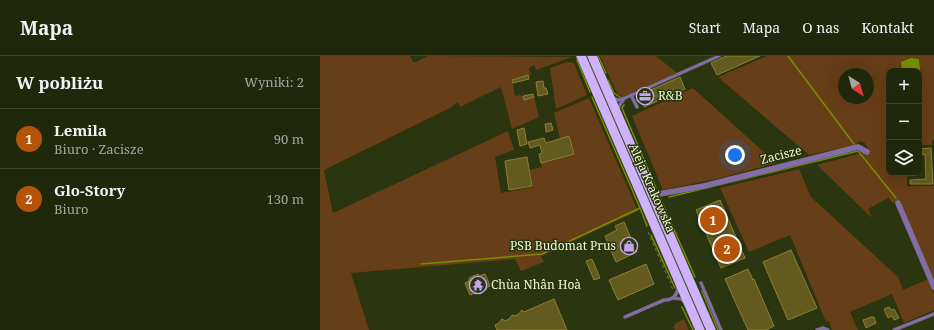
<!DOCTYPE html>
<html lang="pl">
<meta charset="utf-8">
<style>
body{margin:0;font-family:"Noto Serif",serif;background:#2d3419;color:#f1f3f6}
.controls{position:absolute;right:12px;top:12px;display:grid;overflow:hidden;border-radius:8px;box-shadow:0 4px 16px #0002}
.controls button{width:36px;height:36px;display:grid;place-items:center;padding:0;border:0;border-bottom:1px solid #3d442c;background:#20280b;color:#f1f3f6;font:20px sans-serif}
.compass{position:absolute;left:518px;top:12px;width:36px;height:36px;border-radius:50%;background:#20280b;box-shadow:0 4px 16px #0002;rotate:143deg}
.you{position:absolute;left:415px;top:99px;width:14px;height:14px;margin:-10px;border:3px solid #fff;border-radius:50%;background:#1a73e8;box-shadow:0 0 0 6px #1a73e833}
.badge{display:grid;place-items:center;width:26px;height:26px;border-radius:50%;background:#b45309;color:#fff;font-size:13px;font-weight:700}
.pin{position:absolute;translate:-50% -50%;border:2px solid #fff;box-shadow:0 1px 4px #0006}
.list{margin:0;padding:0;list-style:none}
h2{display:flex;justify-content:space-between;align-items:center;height:52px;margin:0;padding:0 16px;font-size:17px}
h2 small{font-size:13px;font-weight:400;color:#a2a69d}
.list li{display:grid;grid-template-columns:26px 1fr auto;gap:12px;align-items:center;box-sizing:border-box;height:60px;padding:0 16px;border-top:1px solid #3d442c}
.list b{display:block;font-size:15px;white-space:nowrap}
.list p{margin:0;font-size:13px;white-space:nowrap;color:#a2a69d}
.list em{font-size:13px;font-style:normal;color:#a2a69d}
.icon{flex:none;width:22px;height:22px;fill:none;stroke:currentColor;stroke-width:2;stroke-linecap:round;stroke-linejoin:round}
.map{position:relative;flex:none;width:614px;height:274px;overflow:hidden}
header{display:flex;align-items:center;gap:24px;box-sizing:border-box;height:56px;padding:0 20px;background:#20280b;border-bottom:1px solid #3d442c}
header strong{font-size:19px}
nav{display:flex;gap:22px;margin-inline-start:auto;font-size:14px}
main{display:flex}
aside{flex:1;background:#20280b}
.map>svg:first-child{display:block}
</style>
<header>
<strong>Mapa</strong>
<nav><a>Start</a><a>Mapa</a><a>O nas</a><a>Kontakt</a></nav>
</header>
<main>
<aside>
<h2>W pobliżu<small>Wyniki: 2</small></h2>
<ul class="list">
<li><span class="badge">1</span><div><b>Lemila</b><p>Biuro · Zacisze</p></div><em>90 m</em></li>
<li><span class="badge">2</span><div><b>Glo-Story</b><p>Biuro</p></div><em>130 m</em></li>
</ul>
</aside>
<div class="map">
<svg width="614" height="274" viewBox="0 0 614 274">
<rect width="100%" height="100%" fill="#2b350f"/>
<!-- green -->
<path fill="#663e17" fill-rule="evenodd" d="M 0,0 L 90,0 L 94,7 L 108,0 L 252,1 L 216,14 L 214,9 L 209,12 L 211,19 L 193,25 L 195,40 L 200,39 L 203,40 L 204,44 L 214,41 L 219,61 L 192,73 L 181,31 L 140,51 L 138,46 L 130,52 L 4,114 L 13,157 L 188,75 L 194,94 L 175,101 L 181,137 L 213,131 L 210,114 L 222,111 L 221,107 L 254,98 L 249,81 L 240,83 L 234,57 L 269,42 L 318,155 L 221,200 L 224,206 L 201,215 L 195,203 L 31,217 L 49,274 L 0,274 Z
M 280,0 L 336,0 L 357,17 L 303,41 L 297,37 Z
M 447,0 L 614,0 L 614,84 L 612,85 L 612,89 L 599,89 L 599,15 L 569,15 L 569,117 L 587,117 L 587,130 L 614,130 L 614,225 L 582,151 L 582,147 L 579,144 L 573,147 L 568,142 L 548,153 L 552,162 L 497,109 L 549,95 L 544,86 L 539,85 L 536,89 L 489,99 L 398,21 ZM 524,18 L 548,18 L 548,42 L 524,42 Z
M 247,6 L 254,7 L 267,39 L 236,53 L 230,12 Z
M 373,32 L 456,107 L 401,122 L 343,134 L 312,60 Z
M 479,113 L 491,141 L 578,221 L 583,234 L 608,223 L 614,237 L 614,254 L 584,267 L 572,238 L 530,256 L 538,274 L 512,274 L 509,265 L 506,266 L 470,179 L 429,196 L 400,132 Z
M 364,263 L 369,274 L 355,274 L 353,271 L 355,270 L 354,268 Z"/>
<!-- water -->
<path fill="#758f00" d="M 591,2 L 599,3 L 602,39 L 600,46 L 599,15 L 582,15 L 581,6 Z"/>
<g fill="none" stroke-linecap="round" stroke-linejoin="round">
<!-- stream -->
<path stroke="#758f00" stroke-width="1.5" d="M 278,0 L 286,17
M 468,0 L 534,88
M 257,4 L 270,36
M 288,24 L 294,37 L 300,41
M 272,41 L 320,152 L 327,170
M 304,49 L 302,52 L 336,132
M 349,141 L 538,95 L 576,142
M 340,142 L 375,221
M 331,179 L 355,232
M 101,208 L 222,198 L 320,152
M 382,235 L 398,274
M 362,251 L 373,274"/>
</g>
<!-- building -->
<path fill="#625a1f" stroke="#8c8133" d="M 406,0 L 440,0 L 397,19 L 391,7 Z
M 208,19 L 209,23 L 193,27 L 192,24 Z
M 360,21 L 365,33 L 324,51 L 319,39 Z
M 223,25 L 224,32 L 226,32 L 228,38 L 218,40 L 216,26 Z
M 213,38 L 214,41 L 204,44 L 203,40 Z
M 231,67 L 233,74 L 226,76 L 225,68 Z
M 204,72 L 207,88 L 200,90 L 197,74 Z
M 249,80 L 254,98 L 221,107 L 219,98 L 222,97 L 220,89 L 210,92 L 208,86 L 224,82 L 226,87 Z
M 611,92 L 613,128 L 590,128 L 590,124 L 606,123 L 605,98 L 599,99 L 599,93 Z
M 207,101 L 212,130 L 189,134 L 185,105 Z
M 400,144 L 425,202 L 401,212 L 376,154 Z
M 304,166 L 317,196 L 296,206 L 285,180 L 297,174 L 295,170 Z
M 471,194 L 497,252 L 468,264 L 443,206 Z
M 272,203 L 280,222 L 274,224 L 266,205 Z
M 326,208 L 334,228 L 298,244 L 289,224 Z
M 428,213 L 433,224 L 434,223 L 454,270 L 446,274 L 428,274 L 405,223 Z
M 158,218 L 159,220 L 165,218 L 170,230 L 166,232 L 167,233 L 150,239 L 145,227 L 149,225 L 149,222 Z
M 234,243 L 247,274 L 177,274 L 175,269 L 179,267 L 182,263 L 185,265 L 189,263 L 192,259 L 195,260 L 199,258 L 202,254 L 204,256 Z
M 569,251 L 572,254 L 574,253 L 579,262 L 574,264 L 572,260 L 568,262 L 564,253 Z
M 551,261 L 554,261 L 556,267 L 546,272 L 543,264 Z"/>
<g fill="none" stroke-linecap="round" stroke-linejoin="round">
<defs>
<path id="service" d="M 311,39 L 317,51
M 292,42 L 298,44 L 305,42 L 399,0
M 298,54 L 299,50 L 304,43
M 381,227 L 401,274
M 353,242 L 361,243 L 365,246
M 305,261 L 344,244 C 352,244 357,241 358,232
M 497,274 L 503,272 L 508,274
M 574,274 L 614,258"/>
<path id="minor" d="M 333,139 L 384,130 L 538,91 L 547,96
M 578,147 L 614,231"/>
<path id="primary" d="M 261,0 L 380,274
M 272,0 L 391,274"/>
</defs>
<!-- service casing -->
<use href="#service" stroke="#4a542f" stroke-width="4"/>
<!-- minor casing -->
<use href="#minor" stroke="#4a542f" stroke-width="6"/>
<!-- primary casing -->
<use href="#primary" stroke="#4a542f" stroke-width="10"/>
<!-- path -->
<path stroke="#727c56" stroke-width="1" stroke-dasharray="3 3" stroke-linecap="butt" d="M 328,176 L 349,224 L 351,226 L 350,228 L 354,235"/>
<!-- service -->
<use href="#service" stroke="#836ca7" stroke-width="3"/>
<!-- minor -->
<use href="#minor" stroke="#836ca7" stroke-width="5.5"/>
<!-- primary -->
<use href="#primary" stroke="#ceb2fc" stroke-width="9"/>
</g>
<!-- icons -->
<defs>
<symbol id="office-ring" viewBox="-11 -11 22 22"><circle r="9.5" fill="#2b350f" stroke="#c4a7f1" stroke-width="1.5"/><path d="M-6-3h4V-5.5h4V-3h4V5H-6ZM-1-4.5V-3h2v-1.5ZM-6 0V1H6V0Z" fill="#c4a7f1"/></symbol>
<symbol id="shop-ring" viewBox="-11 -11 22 22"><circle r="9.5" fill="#2b350f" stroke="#c4a7f1" stroke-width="1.5"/><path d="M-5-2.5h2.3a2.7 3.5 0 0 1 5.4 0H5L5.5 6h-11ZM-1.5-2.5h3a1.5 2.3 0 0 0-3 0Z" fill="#c4a7f1"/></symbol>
<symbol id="temple-ring" viewBox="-11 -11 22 22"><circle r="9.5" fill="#2b350f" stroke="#c4a7f1" stroke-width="1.5"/><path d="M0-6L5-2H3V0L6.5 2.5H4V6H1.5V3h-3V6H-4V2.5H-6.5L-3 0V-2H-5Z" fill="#c4a7f1"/></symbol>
</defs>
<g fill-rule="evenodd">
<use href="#office-ring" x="315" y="30" width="20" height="20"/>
<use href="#shop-ring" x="299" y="180" width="20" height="20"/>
<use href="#temple-ring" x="148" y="219" width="20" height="20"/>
</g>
<g text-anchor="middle" stroke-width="3" stroke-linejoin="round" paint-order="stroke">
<!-- poi labels -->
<g font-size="12" fill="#eef9d4" stroke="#2b350f" text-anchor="start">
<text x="338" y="44">R&amp;B</text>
<text x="296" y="194" text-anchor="end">PSB Budomat Prus</text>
<text x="171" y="233">Chùa Nhân Hoà</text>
</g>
<!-- street labels -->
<g font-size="12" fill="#eef9d4" stroke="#2b350f">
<text transform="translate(461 99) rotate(-14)" y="4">Zacisze</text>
<text transform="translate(332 132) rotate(66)" y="4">Aleja Krakowska</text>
</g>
</g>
</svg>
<div class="controls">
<button>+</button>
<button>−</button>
<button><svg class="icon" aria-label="layers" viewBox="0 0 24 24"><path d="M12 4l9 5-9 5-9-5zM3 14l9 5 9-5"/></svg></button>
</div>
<svg class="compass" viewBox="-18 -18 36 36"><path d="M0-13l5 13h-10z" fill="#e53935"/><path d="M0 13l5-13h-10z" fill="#a2a69d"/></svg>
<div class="you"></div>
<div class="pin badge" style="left:393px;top:164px">1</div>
<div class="pin badge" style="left:407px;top:193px">2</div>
</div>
</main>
